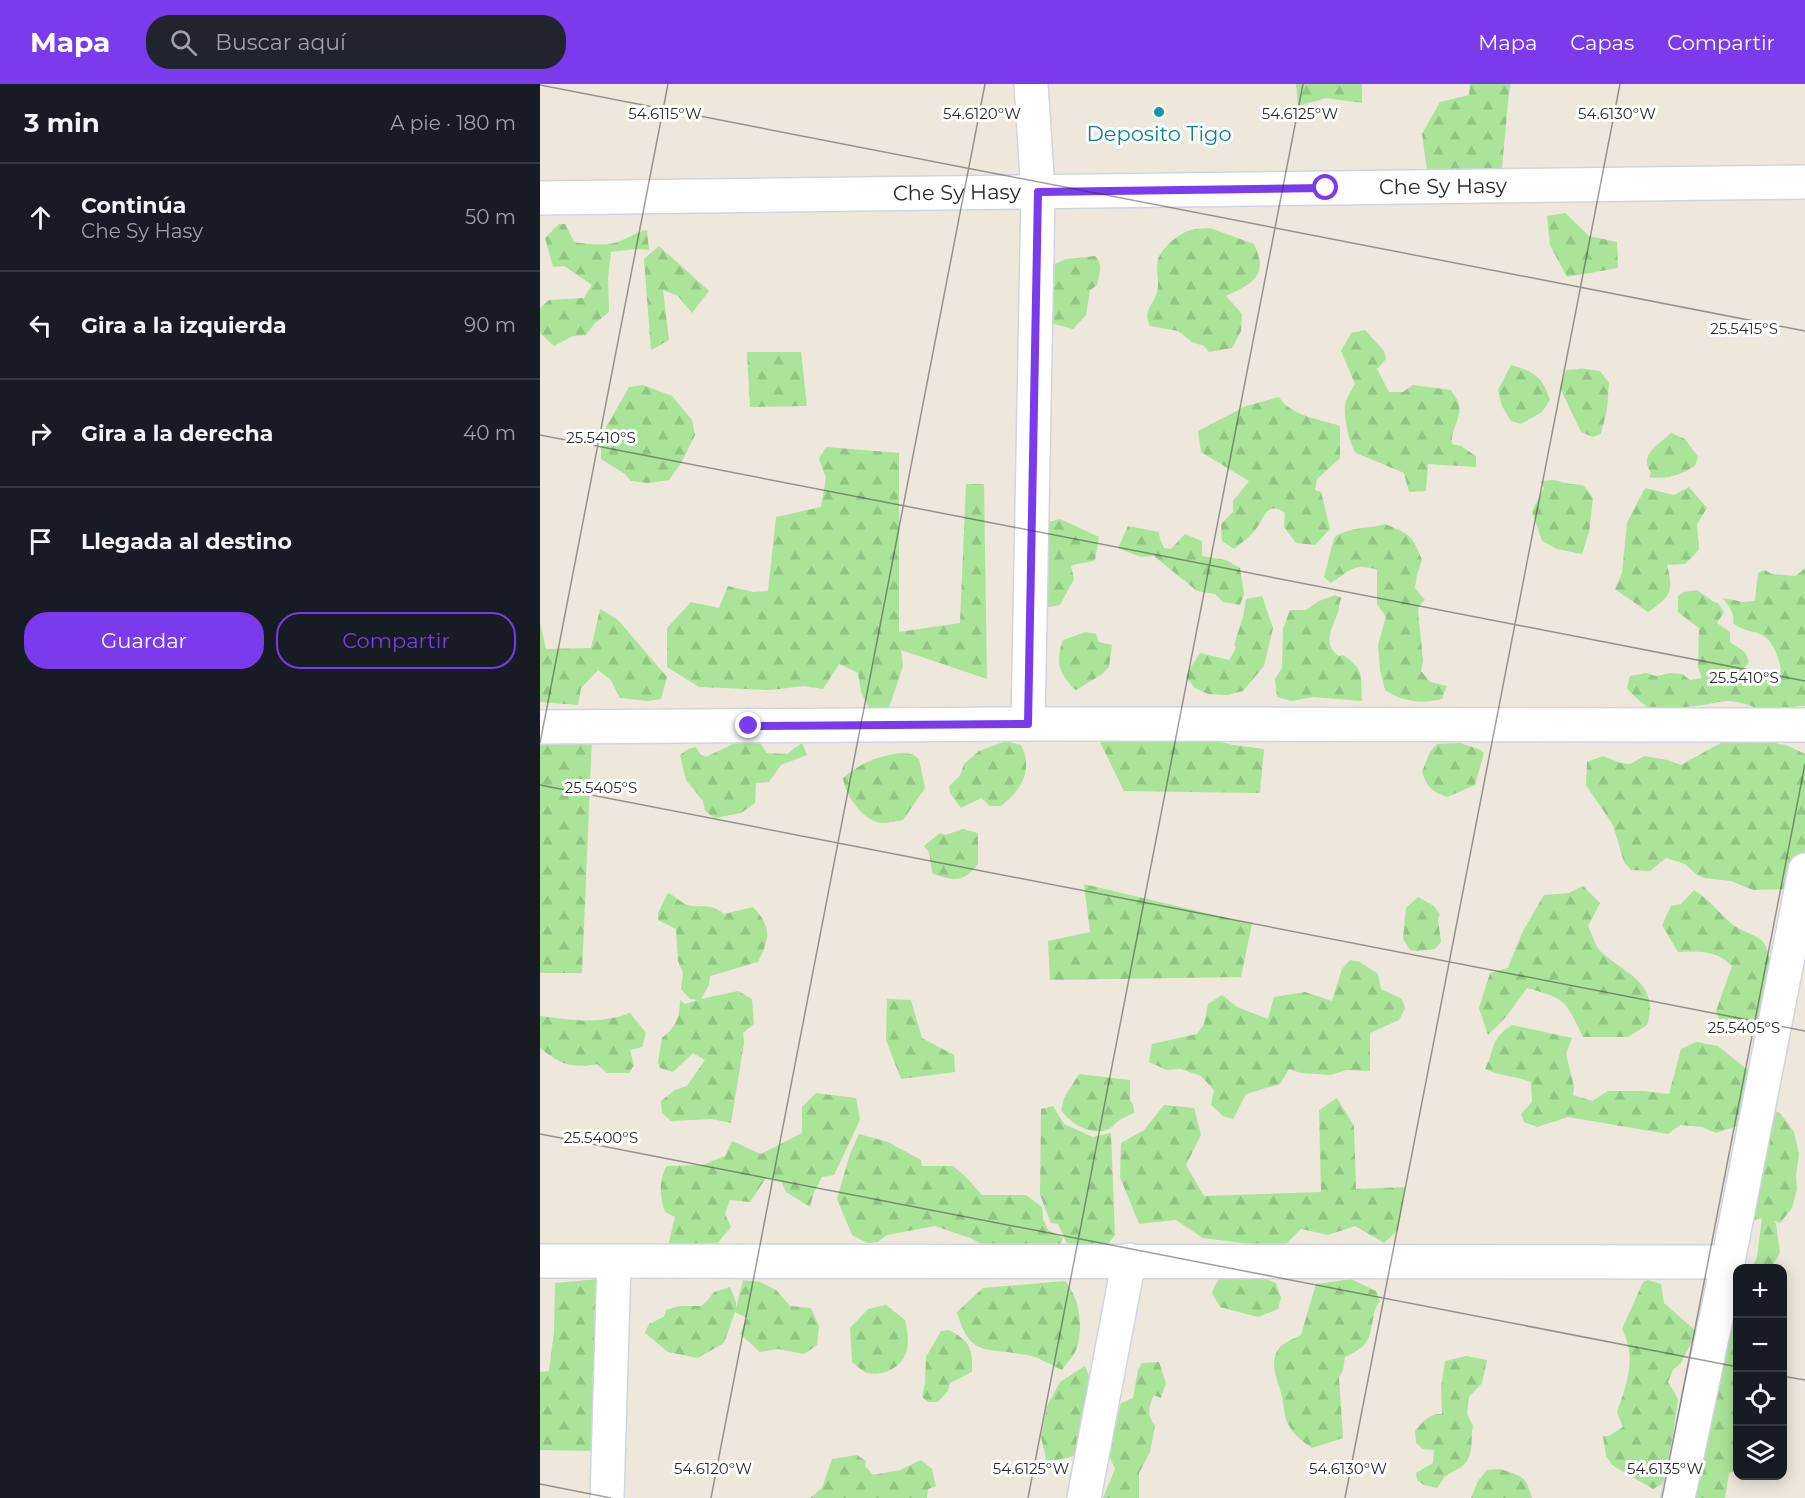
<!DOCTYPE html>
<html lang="es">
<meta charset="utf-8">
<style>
body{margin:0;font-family:Montserrat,sans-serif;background:#20242c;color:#f1f3f6}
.controls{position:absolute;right:18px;bottom:18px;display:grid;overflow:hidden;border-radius:12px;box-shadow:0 3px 15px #0003}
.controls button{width:54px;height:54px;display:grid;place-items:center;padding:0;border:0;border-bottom:2px solid #363941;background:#171b24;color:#f1f3f6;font:30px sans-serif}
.stop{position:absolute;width:18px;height:18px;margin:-14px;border:4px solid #7c3aed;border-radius:50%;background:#fff}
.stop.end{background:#7c3aed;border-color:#fff;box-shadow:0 2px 6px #0008}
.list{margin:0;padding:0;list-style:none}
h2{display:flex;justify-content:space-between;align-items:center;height:78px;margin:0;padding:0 24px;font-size:26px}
h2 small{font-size:20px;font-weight:400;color:#9ea1a6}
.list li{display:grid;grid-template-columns:39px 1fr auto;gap:18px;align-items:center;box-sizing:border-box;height:108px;padding:0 24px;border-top:2px solid #363941}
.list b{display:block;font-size:22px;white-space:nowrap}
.list p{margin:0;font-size:20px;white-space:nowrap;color:#9ea1a6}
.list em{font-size:20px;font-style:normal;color:#9ea1a6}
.actions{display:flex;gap:12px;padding:18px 24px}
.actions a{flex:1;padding:14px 0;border:2px solid #7c3aed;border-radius:24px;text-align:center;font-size:21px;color:#7c3aed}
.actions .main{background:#7c3aed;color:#fff}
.icon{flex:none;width:33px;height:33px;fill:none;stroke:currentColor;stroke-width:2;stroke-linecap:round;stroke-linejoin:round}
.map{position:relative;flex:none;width:1265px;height:1414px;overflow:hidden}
header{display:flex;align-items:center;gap:36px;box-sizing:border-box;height:84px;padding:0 30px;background:#7c3aed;color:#fff}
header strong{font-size:28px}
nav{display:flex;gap:33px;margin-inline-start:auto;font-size:21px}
.search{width:420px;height:54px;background:#20242c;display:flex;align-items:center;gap:15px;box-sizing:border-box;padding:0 21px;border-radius:24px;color:#9ea1a6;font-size:22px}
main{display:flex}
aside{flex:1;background:#171b24}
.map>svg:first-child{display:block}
</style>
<header>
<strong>Mapa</strong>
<div class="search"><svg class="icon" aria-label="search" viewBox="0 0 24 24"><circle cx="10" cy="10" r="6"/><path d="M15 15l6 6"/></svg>Buscar aquí</div>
<nav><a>Mapa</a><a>Capas</a><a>Compartir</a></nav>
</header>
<main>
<aside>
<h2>3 min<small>A pie · 180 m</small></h2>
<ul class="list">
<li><svg class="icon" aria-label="ahead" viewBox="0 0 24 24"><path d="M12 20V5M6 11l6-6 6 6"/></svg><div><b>Continúa</b><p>Che Sy Hasy</p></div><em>50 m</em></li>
<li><svg class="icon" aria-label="left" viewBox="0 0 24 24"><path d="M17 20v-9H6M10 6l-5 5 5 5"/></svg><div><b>Gira a la izquierda</b></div><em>90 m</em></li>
<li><svg class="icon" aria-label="right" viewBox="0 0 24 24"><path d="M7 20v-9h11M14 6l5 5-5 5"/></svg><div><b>Gira a la derecha</b></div><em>40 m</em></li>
<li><svg class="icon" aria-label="arrive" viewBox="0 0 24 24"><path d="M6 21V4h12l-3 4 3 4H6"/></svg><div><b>Llegada al destino</b></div></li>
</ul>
<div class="actions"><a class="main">Guardar</a><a>Compartir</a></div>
</aside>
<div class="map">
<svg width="1265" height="1414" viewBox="0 0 1265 1414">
<defs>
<pattern id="forest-firs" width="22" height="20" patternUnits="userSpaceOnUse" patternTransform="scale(1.5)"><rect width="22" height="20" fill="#a9e498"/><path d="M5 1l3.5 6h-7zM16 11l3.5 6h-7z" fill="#92c483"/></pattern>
</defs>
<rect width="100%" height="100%" fill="#ede7dc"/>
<!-- forest -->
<path fill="url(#forest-firs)" d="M 756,0 L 822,0 L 822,19 L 786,14 L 758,22 Z
M 930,0 L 971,0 L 969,8 L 961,94 L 889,102 L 882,50 L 900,18 L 929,11 Z
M 1025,129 L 1049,152 L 1077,158 L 1078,184 L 1027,193 L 1010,161 L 1007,132 Z
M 19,140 L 25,140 L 34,158 C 45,160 63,162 74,159 C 86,156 95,148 107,146 L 109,166 L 96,165 L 71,168 L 68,194 L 69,228 L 54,240 L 46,251 L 33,252 L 14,262 L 0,249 L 0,224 L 9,216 L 44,214 L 52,201 L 24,182 L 13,183 L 5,154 Z
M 670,144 L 714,160 C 729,192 713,199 686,212 L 702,230 L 701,247 L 692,264 L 669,268 L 664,262 L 652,258 L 638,247 L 610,242 C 602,225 614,221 617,208 C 620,198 615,185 618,175 C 622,164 639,149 651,146 C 657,144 664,145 670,144 Z
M 119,162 L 169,207 L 152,229 L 138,212 L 123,206 L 129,256 L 111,266 L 104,175 Z
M 555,172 C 564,181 559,190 557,201 L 550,206 L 546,231 L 533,245 L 507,238 L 510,182 L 526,175 Z
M 825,246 L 844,267 L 846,275 L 837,285 L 849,308 L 863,308 L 873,301 L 911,306 C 913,310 918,316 919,320 C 922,333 910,347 912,360 L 921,362 L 936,372 L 936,383 L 888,380 L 886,407 L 869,408 L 864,389 L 816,369 C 809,360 802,328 806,317 C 808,311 812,305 815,300 L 801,267 L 811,249 Z
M 207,268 L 261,268 L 267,322 L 210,323 Z
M 971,281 C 994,288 1002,292 1010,316 L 1002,328 L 981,340 L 971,337 L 962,322 L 958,306 Z
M 1039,284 L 1060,287 L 1069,299 L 1067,325 L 1061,350 L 1053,353 L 1041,348 L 1020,304 L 1026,286 L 1041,285 Z
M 103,301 L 132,312 L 152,336 L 155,351 L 141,379 L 129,396 L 108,399 L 91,397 L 85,390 L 61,375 L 61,352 L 89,303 Z
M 739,313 C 751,332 779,335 800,342 L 800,374 L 777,395 L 775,406 L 781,408 L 790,445 L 775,461 L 756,459 L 744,443 L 745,429 C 727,416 724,434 716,445 C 711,452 701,459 694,465 L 682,457 L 681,440 L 693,428 L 693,417 L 709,397 L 661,368 L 658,347 L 706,322 Z
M 1131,349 L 1145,355 L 1158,373 L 1155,382 C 1140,391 1126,396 1109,393 L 1111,389 C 1098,370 1120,360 1131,349 Z
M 286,363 L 359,369 L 359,548 L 420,539 L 426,400 L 444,400 L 447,595 L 361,566 L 363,582 L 347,630 L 329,624 L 321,608 L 318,589 L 299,580 L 283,605 L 265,602 L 230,606 L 159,603 L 127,583 L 127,544 L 151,518 L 179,524 L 188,502 L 213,508 L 228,507 L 236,433 L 281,423 L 286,394 L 279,375 Z
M 1014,396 L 1029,400 L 1043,401 L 1053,414 L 1049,448 L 1042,470 L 1017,465 L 1002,457 L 992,427 L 1004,404 L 1001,397 Z
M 1149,403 L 1167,424 L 1157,440 L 1159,466 L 1145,480 L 1127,481 C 1134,508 1131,512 1108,528 L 1075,505 L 1082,489 L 1087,439 L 1105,404 L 1134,411 Z
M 520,435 L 559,453 L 555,476 C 546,480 539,478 531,482 L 534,495 L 520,521 L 503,524 L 505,439 Z
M 845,440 C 870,450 872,451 882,476 L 877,490 L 875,504 L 885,516 L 879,522 L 878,527 L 883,577 L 881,587 L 890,598 L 907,602 L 902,615 C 881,620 863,618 845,606 L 840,586 L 838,561 L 846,533 L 837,520 L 837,486 C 814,478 809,488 791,499 L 784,493 L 794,454 C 805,443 830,445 845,440 Z
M 588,442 L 619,448 L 620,455 L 624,464 L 631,465 L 645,450 L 662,457 L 662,472 L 686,476 L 700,484 L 704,510 L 700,521 L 683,518 L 675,510 L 657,507 L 614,472 L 601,473 L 578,464 Z
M 1265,484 L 1265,622 C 1255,620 1248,627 1238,628 C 1217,628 1200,613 1179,618 C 1165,621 1152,622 1138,624 C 1130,625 1123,629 1115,627 C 1109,626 1090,609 1087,604 L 1090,592 L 1106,589 L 1116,592 L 1131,589 L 1142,590 L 1150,596 L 1162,594 L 1158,583 L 1159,544 L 1138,528 L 1138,512 L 1144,508 L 1157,506 L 1174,518 L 1178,519 L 1184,528 L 1177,539 L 1190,548 L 1190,558 L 1205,568 L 1209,578 L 1204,584 C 1216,589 1229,593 1241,586 C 1239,574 1234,559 1224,552 C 1215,546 1205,549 1193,539 C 1195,529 1189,521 1182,514 L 1204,518 L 1215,517 L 1218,489 L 1225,486 L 1232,490 L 1256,492 Z
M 795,511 L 802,514 C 798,519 800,522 798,528 C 793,543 781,560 799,572 L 803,571 C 826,586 820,593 822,617 L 773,613 L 752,617 L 737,613 L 735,595 L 742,584 L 743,545 L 750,526 L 766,526 L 779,517 Z
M 722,512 L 733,544 L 724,582 L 703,607 L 687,611 L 668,610 L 655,604 L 646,593 L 649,586 L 660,569 L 689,576 L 696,564 L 694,561 L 703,533 L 706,515 Z
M 60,525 L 78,536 L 127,593 L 121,615 L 108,617 L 80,614 L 71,596 L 58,586 L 41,604 L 38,621 L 0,618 L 0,539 L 6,565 L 51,564 Z
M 546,548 L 556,550 L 559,558 L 572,561 L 569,583 L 561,591 L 536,606 C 530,603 530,599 526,595 C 516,582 518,571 523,556 Z
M 634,646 L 693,661 L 724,665 L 720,709 L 584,707 L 559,656 Z
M 214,650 L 227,669 L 247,670 L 262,659 L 267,671 L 241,681 L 229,698 L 216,699 L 215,719 L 201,729 L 175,734 L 165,727 L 163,717 L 146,696 L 140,671 L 148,665 L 156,663 L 160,670 L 166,673 Z
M 1193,652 L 1246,661 L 1265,670 L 1265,767 L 1258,790 L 1251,805 L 1213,806 L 1191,797 L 1164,794 L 1157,791 L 1145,780 L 1126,774 L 1110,787 L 1091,786 L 1084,778 L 1073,741 L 1046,701 L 1047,678 L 1063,672 L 1081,679 L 1090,680 L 1105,672 L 1127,676 L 1141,681 Z
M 52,654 L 42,889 L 0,889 L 0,659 Z
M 466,657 L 481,661 C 494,685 481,707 461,722 L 450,722 L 441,714 L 421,724 L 410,709 L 409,702 L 420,692 L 424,680 L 439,667 Z
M 920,659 L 939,665 L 944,669 L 935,701 L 907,713 C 892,708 887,703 882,688 L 890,668 L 897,660 Z
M 362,669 L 372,670 L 379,675 L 385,704 L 363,736 C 356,737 349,739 343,739 C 324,739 305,711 303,694 C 320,679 340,671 362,669 Z
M 423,745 L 438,749 L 438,780 C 423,799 414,797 393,790 C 389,780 393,770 384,762 L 400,749 L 405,751 Z
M 544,800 L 712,840 L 701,893 L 510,896 L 508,857 L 550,848 Z
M 1043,802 L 1060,819 L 1048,842 C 1052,850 1055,862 1061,868 C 1087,891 1120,899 1107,941 L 1088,953 L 1043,953 C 1025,916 1027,915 987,904 L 966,933 L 948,951 L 939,924 L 950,889 L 968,884 L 982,849 L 1004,811 L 1029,809 Z
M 1154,806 C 1169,815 1179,829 1192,840 C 1201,847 1211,849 1220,855 C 1238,867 1228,930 1226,950 L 1184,947 L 1176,927 L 1192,882 C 1176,866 1159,867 1138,868 L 1122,841 L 1131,822 L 1141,820 Z
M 128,809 C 134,811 139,817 145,820 C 159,826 168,817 184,830 L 213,823 C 233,844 229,855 218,878 L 170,892 L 169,901 L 161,915 L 198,907 L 212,915 L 214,940 L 203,949 L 204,959 L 191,1039 L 172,1035 L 131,1037 L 122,1029 L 121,1017 L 135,1006 L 147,1002 L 165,976 L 153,969 L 133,988 L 120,984 L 118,978 L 122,954 C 136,943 140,933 140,916 L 145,920 L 158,916 L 150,915 L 141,905 L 143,889 L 138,877 L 136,845 L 118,836 L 118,829 Z
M 878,813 L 894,822 L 900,831 L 898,836 L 901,858 L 895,865 L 877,867 L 870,866 L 863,855 L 866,824 Z
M 810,876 L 820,878 L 838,890 L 841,905 L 862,915 L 865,924 L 859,936 L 830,949 L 830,987 L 807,986 L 790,991 L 761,989 L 749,985 L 740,1000 L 706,1010 L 693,1035 L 683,1032 L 671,1021 L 674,1006 L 661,992 L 641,985 L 627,986 L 609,978 L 612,960 L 657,950 L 664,940 L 668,920 L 682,911 L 697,923 L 728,935 L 734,913 L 765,908 L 792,917 L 802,885 Z
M 347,915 L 371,916 L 382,954 L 414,971 L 415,988 L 361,995 L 346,956 Z
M 90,929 L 106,949 L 102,963 L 90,966 L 94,981 L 89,989 L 67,989 L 57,980 C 32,985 20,980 0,964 L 0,932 C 32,936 58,941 90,929 Z
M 972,941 L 1032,954 L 1026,970 L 1034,1003 L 1033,1011 L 1052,1017 L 1068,1007 L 1103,1007 L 1129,1010 L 1141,965 L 1156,958 L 1178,962 L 1210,988 L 1200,1041 L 1176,1049 L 1162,1043 L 1140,1041 L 1128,1050 L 1028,1033 L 997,1043 L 984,1038 L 981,1030 L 992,1018 L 991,998 C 975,992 960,992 945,985 C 956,964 949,956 972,941 Z
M 539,990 L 590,996 L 590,1017 L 593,1020 L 594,1029 C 589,1031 584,1033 580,1036 C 576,1038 573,1043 569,1045 C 551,1053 530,1039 521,1026 L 524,1014 Z
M 276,1009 L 316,1014 L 320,1036 L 294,1091 L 282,1093 L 274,1108 L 270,1123 L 246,1108 L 241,1097 L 226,1094 L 210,1118 L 190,1116 L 185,1130 L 191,1143 L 162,1178 L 133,1168 L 129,1158 L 135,1133 L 125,1128 C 120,1114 118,1095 127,1082 L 162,1081 L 185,1072 L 192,1057 L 221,1070 L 262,1049 L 262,1023 Z
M 797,1014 L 814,1042 L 816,1105 L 865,1103 L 858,1146 L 844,1159 L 815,1142 L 788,1151 L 761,1145 L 742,1164 L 663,1154 L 636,1136 L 599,1140 L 580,1093 L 581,1059 L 604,1046 L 624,1021 L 654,1024 L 661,1051 L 646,1081 L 664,1112 L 781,1108 L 779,1026 Z
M 513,1022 L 524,1040 L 553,1053 L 571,1049 L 575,1151 L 556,1176 L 531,1168 L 518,1140 L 511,1139 L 500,1111 L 501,1025 Z
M 1231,1025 L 1240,1029 L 1254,1048 L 1259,1070 L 1256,1091 L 1257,1105 L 1252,1124 L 1240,1139 L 1234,1137 L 1236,1140 L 1240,1169 L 1231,1184 L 1212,1184 L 1217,1173 L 1222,1134 L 1212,1137 Z
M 319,1050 L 348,1058 L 381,1076 L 382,1082 L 413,1082 L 426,1093 L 442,1111 L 486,1111 L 502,1123 L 503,1135 L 508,1146 L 523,1154 L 518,1168 L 472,1176 L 430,1154 L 395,1142 L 347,1151 L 338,1158 L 327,1159 L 312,1151 L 297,1115 L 310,1070 Z
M 699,1184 L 736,1199 L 741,1214 L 738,1225 L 718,1233 L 680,1223 L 672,1209 C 678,1192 684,1191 699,1184 Z
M 59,1195 L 52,1367 L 0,1366 L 0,1288 L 9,1287 L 14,1248 L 15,1199 Z
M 811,1195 L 836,1207 L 840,1217 C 829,1229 836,1251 822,1263 C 817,1267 811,1270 805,1273 L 803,1286 L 799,1293 L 803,1354 L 772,1364 C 764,1358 756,1353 751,1345 C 743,1333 745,1326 742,1313 C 739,1298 727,1278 740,1263 C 745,1258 755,1254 761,1251 L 776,1200 Z
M 203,1196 L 220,1198 L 236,1206 L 250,1222 L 271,1224 L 279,1242 L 277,1261 L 264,1270 L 238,1265 L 220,1268 L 200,1250 L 207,1234 L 195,1228 L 184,1259 L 158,1274 L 128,1268 L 105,1249 L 109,1240 L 124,1233 L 126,1226 L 140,1222 L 161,1222 L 167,1217 L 174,1208 L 190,1203 L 196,1218 L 196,1224 Z
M 1108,1196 L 1121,1200 L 1124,1219 L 1157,1248 L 1141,1279 L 1133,1286 L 1128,1298 L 1138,1315 L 1128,1386 L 1122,1400 L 1113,1405 L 1072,1381 L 1066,1372 L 1063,1352 L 1069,1352 L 1083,1343 L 1077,1328 C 1087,1299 1097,1274 1082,1245 L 1103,1198 Z
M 525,1197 C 540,1214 544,1245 536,1266 C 533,1273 527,1279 522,1286 C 511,1281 499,1273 487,1271 C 447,1263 430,1275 417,1228 L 443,1204 Z
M 346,1221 L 365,1236 C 367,1246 369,1255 367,1265 C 364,1282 344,1293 327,1289 C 322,1287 316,1281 312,1278 L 310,1244 L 328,1225 Z
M 1197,1241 L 1197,1390 L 1194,1387 L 1189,1389 L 1185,1414 L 1147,1414 L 1188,1244 Z
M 409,1246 C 430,1257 433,1265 432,1288 L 410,1299 L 408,1307 L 398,1318 L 388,1318 L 382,1313 L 385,1299 L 386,1273 L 401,1247 Z
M 926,1272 L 947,1276 L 942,1299 L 929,1313 L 927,1330 L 933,1342 C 930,1353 934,1364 928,1375 C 923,1385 914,1386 906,1392 C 902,1395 900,1400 897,1404 L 884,1401 L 877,1396 L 876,1389 L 893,1379 L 894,1366 L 883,1365 L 876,1359 L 875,1347 C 883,1337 890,1329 902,1330 L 901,1303 L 905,1277 Z
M 619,1278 L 626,1299 L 621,1314 L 614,1311 C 608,1324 607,1331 615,1342 L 610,1368 L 599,1389 L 599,1414 L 563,1414 L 575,1385 L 568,1369 L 581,1319 L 593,1314 L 598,1286 L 602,1279 Z
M 545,1282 L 556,1310 L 539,1371 L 507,1378 L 501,1353 L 507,1322 L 520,1298 Z
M 317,1371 L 326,1377 L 325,1382 L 333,1391 L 360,1386 L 381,1376 L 392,1385 L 396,1402 L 388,1405 L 387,1414 L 270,1414 L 282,1404 L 292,1375 Z
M 960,1385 C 982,1393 985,1390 992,1414 L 931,1414 L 938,1397 L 947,1386 Z"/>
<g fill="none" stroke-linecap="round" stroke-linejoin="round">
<defs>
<g id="street">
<path id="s1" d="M 0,114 L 1265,98"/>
<path d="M 488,640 L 498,108 L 491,0"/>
<path d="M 0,643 L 488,640 L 1265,641"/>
<path d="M 0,1177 L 1188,1178"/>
<path d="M 67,1414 L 74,1178"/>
<path d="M 544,1414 L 589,1176"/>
<path d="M 1138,1414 L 1188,1178 L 1265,786"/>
</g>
</defs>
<!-- street casing -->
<use href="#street" stroke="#d1d3e3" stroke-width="36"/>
<!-- street -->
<use href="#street" stroke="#fff" stroke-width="33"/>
</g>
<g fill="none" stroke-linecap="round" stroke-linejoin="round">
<!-- route -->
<path stroke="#7c3aed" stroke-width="8" d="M 209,642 L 488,640 L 498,108 L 786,104"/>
</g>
<!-- ticks -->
<path fill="none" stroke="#2a2a2a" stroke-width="1.5" stroke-opacity="0.45" d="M 0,1 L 1265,247M 0,351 L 1265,597M 0,659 L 128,0M 0,701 L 1265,947M 0,1050 L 1198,1283M 1242,1292 L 1265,1296M 0,1400 L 71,1414M 171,1414 L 445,0M 488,1414 L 763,0M 805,1414 L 1080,0M 1122,1414 L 1265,680"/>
<!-- markers -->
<circle fill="#0f9aa8" stroke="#fff" stroke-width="2" cx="619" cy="28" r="6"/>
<g text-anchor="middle" stroke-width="6" stroke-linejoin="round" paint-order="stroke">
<!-- culture labels -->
<g font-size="21" fill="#0d838f" stroke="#fff">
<text x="619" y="57">Deposito Tigo</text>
</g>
<!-- street labels -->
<g font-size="21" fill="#2a2a2a" stroke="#fff">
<text dy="7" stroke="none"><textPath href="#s1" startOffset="903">Che Sy Hasy</textPath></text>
<text dy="7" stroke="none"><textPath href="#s1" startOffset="417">Che Sy Hasy</textPath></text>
</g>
</g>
<g font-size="15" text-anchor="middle" fill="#2a2a2a" stroke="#fff" stroke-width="6" stroke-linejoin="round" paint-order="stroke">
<text x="125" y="35">54.6115°W</text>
<text x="442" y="35">54.6120°W</text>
<text x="760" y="35">54.6125°W</text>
<text x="1077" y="35">54.6130°W</text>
<text x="1204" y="250">25.5415°S</text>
<text x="61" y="359">25.5410°S</text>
<text x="1204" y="599">25.5410°S</text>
<text x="61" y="709">25.5405°S</text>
<text x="1204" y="949">25.5405°S</text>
<text x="61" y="1059">25.5400°S</text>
<text x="173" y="1390">54.6120°W</text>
<text x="491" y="1390">54.6125°W</text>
<text x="808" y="1390">54.6130°W</text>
<text x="1125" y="1390">54.6135°W</text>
</g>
</svg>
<div class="controls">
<button>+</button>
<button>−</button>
<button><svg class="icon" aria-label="locate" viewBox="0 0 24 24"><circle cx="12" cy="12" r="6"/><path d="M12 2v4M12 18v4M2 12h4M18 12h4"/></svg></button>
<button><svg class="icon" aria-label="layers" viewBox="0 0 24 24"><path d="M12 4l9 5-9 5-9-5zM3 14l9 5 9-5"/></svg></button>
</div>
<div class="stop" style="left:786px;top:104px"></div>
<div class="stop end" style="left:209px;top:642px"></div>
</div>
</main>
